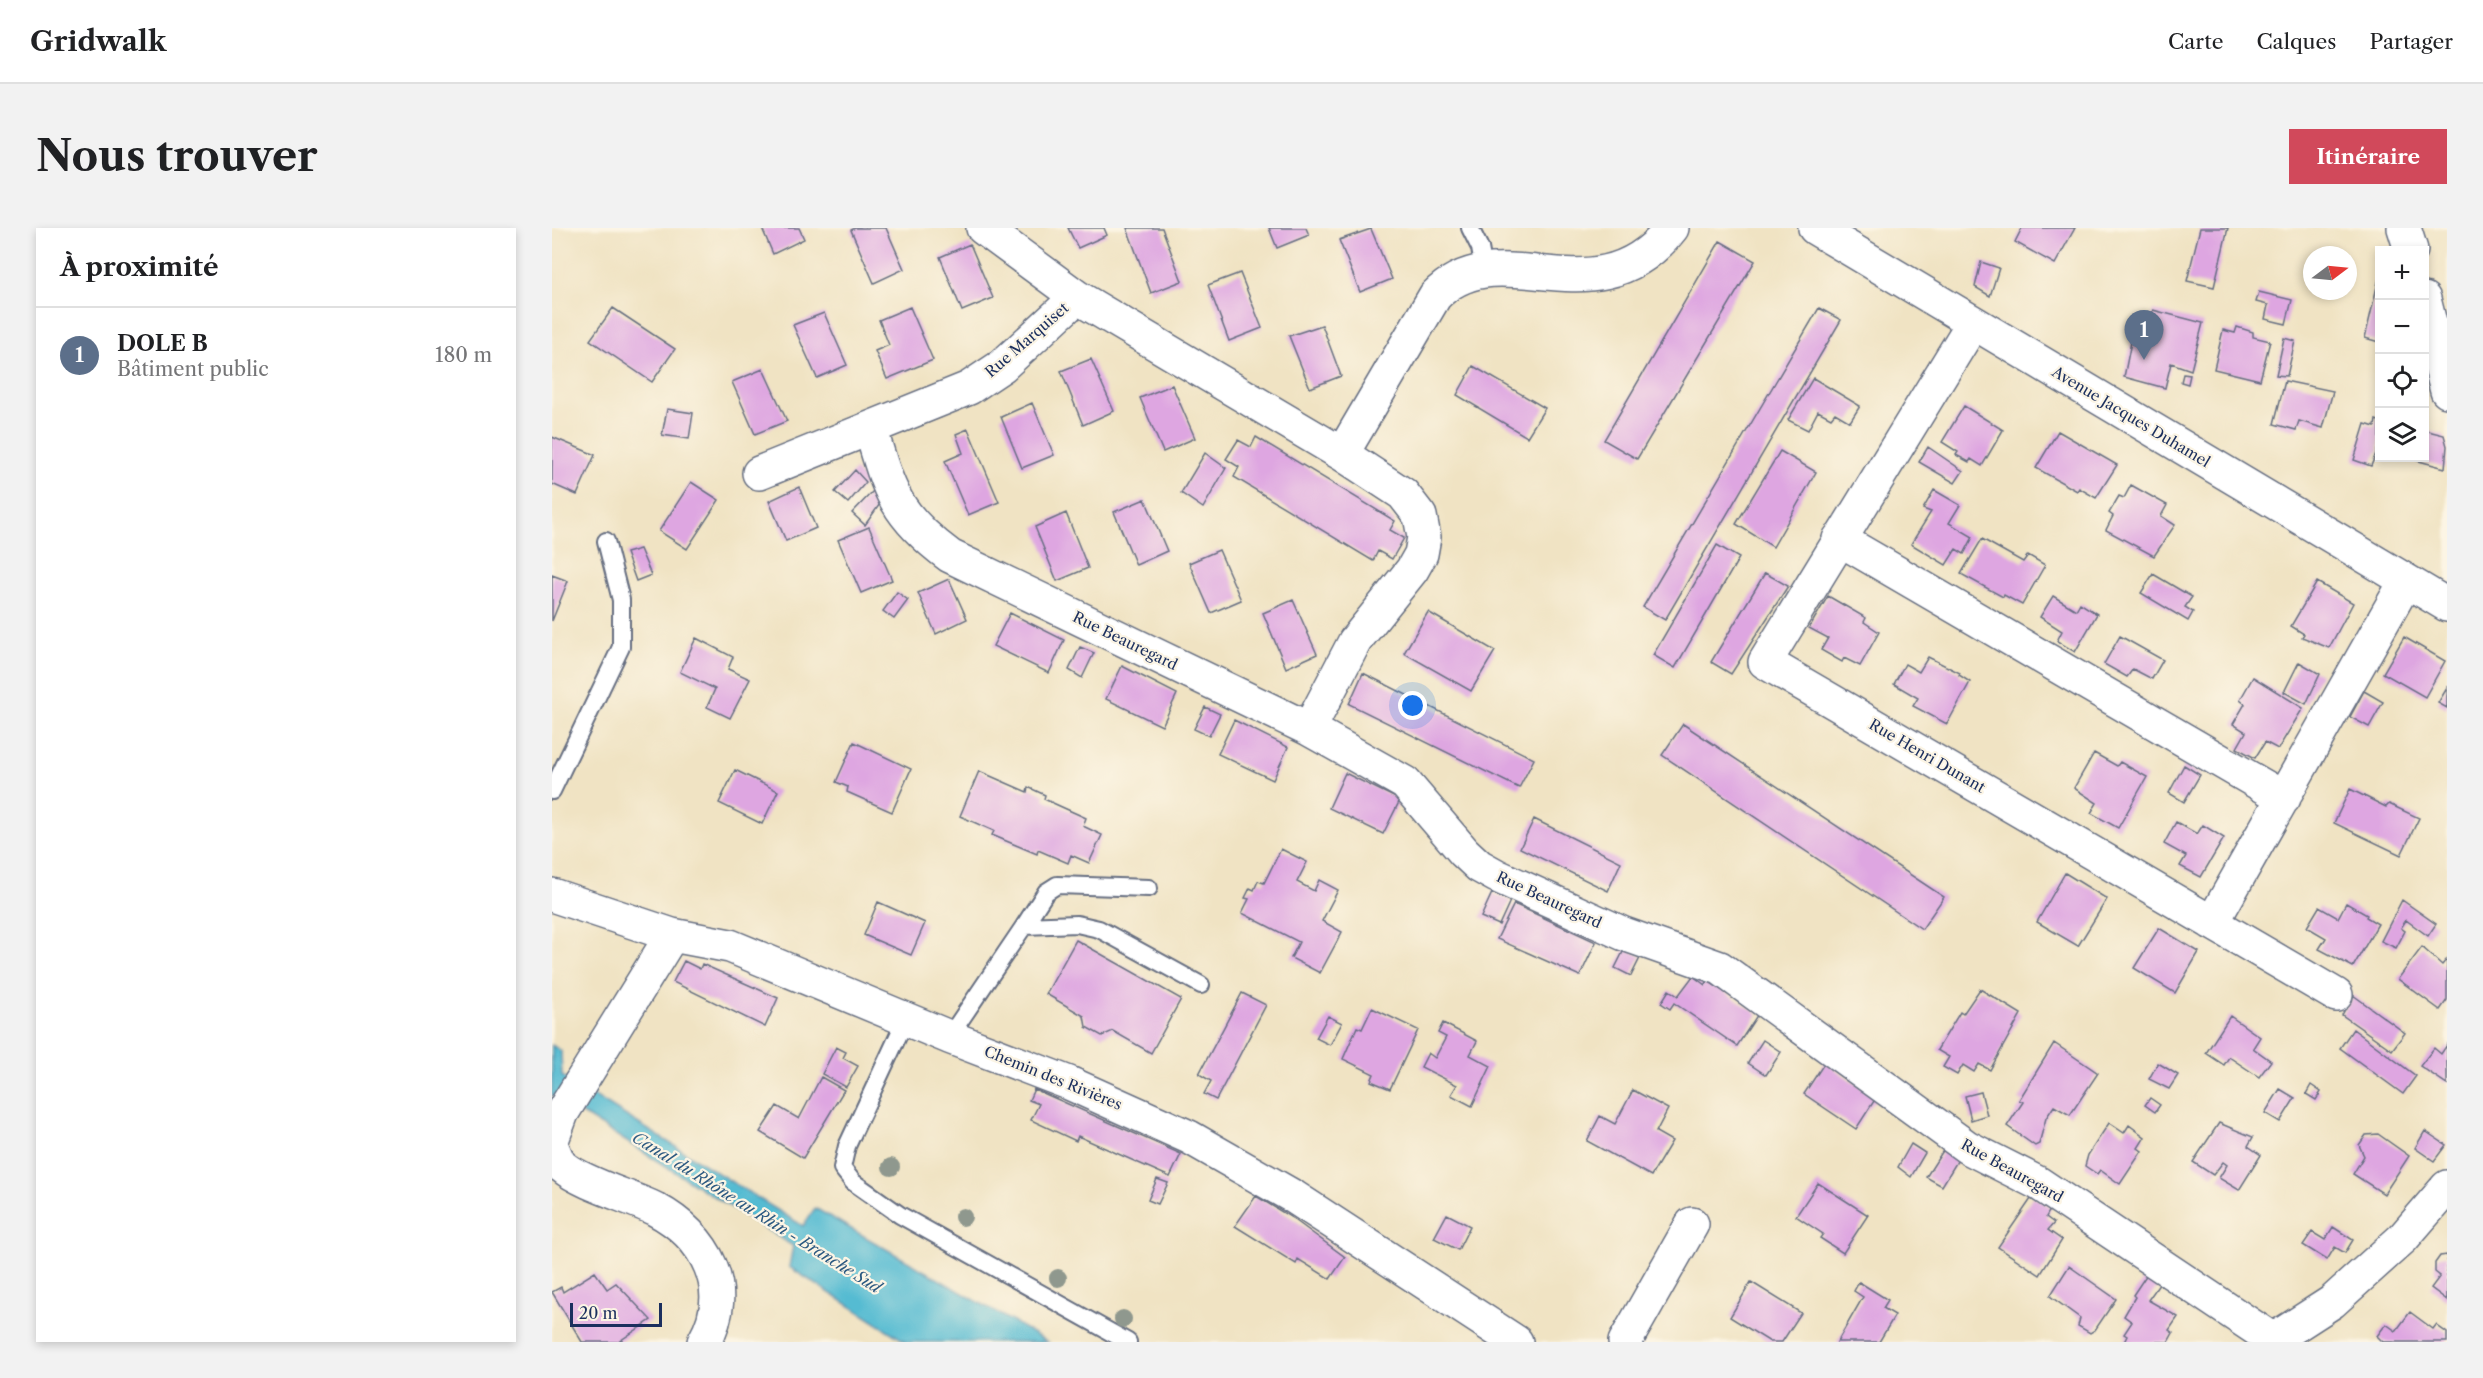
<!DOCTYPE html>
<html lang="fr">
<meta charset="utf-8">
<style>
body{margin:0;font-family:"Libre Caslon Text",serif;background:#f2f2f2;color:#202124}
.controls{position:absolute;right:18px;top:18px;display:grid;overflow:hidden;border-radius:0px;box-shadow:0 3px 9px #0003}
.controls button{width:54px;height:54px;display:grid;place-items:center;padding:0;border:0;border-bottom:2px solid #e0e0e0;background:#fff;color:#202124;font:30px sans-serif}
.compass{position:absolute;left:1751px;top:18px;width:54px;height:54px;border-radius:50%;background:#fff;box-shadow:0 3px 9px #0003;rotate:74deg}
.scale{position:absolute;left:18px;bottom:15px;width:92px;box-sizing:border-box;padding-left:6px;border:3px solid #1b2f5e;border-top:0;font-size:16px;line-height:21px;white-space:nowrap;color:#1b2f5e;-webkit-text-stroke:4px #fcf5e5;paint-order:stroke}
.you{position:absolute;left:861px;top:478px;width:21px;height:21px;margin:-15px;border:4px solid #fff;border-radius:50%;background:#1a73e8;box-shadow:0 0 0 9px #1a73e833}
.badge{display:grid;place-items:center;width:39px;height:39px;border-radius:50%;background:#d1495b;color:#fff;font-size:20px;font-weight:700}
.pin{position:absolute;translate:-50% -50px;filter:drop-shadow(0 2px 3px #0008)}
.pin::after{content:'';position:absolute;top:32px;width:21px;height:18px;background:inherit;clip-path:polygon(0 0,100% 0,50% 100%)}
.list{margin:0;padding:0;list-style:none}
h2{display:flex;justify-content:space-between;align-items:center;height:78px;margin:0;padding:0 24px;font-size:26px}
h2 small{font-size:20px;font-weight:400;color:#757577}
.list li{display:grid;grid-template-columns:39px 1fr auto;gap:18px;align-items:center;box-sizing:border-box;height:96px;padding:0 24px;border-top:2px solid #e0e0e0}
.list b{display:block;font-size:22px;white-space:nowrap}
.list p{margin:0;font-size:20px;white-space:nowrap;color:#757577}
.list em{font-size:20px;font-style:normal;color:#757577}
.icon{flex:none;width:33px;height:33px;fill:none;stroke:currentColor;stroke-width:2;stroke-linecap:round;stroke-linejoin:round}
.map{position:relative;flex:none;width:1895px;height:1114px;overflow:hidden;border-radius:0px}
header{display:flex;align-items:center;gap:36px;box-sizing:border-box;height:84px;padding:0 30px;background:#fff;border-bottom:2px solid #e0e0e0}
header strong{font-size:28px}
nav{display:flex;gap:33px;margin-inline-start:auto;font-size:21px}
.intro{display:flex;align-items:center;justify-content:space-between;box-sizing:border-box;height:144px;padding:0 36px}
h1{margin:0;font-size:42px}
.button{padding:15px 27px;border-radius:0px;background:#d1495b;color:#fff;font-size:21px;font-weight:700}
main{display:flex;gap:36px;padding:0 36px}
aside{flex:1;background:#fff;border-radius:0px;box-shadow:0 3px 9px #0003}
.map>svg:first-child{display:block}
</style>
<header>
<strong>Gridwalk</strong>
<nav><a>Carte</a><a>Calques</a><a>Partager</a></nav>
</header>
<div class="intro"><h1>Nous trouver</h1><a class="button">Itinéraire</a></div>
<main>
<aside>
<h2>À proximité<small></small></h2>
<ul class="list">
<li><span class="badge" style="background:#5c6f8a">1</span><div><b>DOLE B</b><p>Bâtiment public</p></div><em>180 m</em></li>
</ul>
</aside>
<div class="map">
<svg width="1895" height="1114" viewBox="0 0 1895 1114">
<rect width="100%" height="100%" fill="#fcf5e5"/>
<filter id="ink" filterUnits="userSpaceOnUse"><feTurbulence type="fractalNoise" baseFrequency=".0167" numOctaves="2"/><feDisplacementMap in="SourceGraphic" scale="12" xChannelSelector="R" yChannelSelector="G"/><feConvolveMatrix kernelMatrix="1 2 1 2 8 2 1 2 1" color-interpolation-filters="sRGB"/></filter>
<filter id="wash" filterUnits="userSpaceOnUse"><feTurbulence type="fractalNoise" baseFrequency=".008" numOctaves="4" result="noise"/><feDisplacementMap in="SourceGraphic" scale="24" xChannelSelector="R" yChannelSelector="G"/><feGaussianBlur stdDeviation="1.35" result="paint"/><feColorMatrix in="noise" values="0 0 0 0 0 0 0 0 0 0 0 0 0 0 0 0 0 1.4 0 .05"/><feComposite in="paint" operator="in"/></filter>
<g filter="url(#wash)">
<rect width="100%" height="100%" fill="#f0e3c3"/>
<!-- water -->
<path fill="#54bbd2" stroke="#387598" stroke-width="1.5" d="M 0,817 L 9,823 L 10,848 L 251,998 L 263,980 L 496,1114 L 354,1114 L 237,1039 L 241,1018 L 0,867 Z"/>
<g id="blocks">
<!-- building -->
<path fill="#dea6e1" d="M 210,0 L 247,0 L 252,11 L 221,26 Z
M 303,0 L 334,0 L 352,41 L 322,55 L 299,2 Z
M 516,0 L 552,0 L 555,7 L 526,20 Z
M 575,0 L 610,0 L 630,53 L 599,65 Z
M 717,0 L 754,0 L 757,7 L 725,20 Z
M 1470,0 L 1523,0 L 1503,36 L 1463,14 Z
M 1648,0 L 1676,0 L 1662,59 L 1635,53 Z
M 819,1 L 840,51 L 808,64 L 787,12 Z
M 1168,13 L 1203,33 L 1085,231 L 1052,212 Z
M 418,16 L 441,70 L 410,83 L 388,29 Z
M 1429,34 L 1447,40 L 1438,68 L 1423,59 Z
M 688,45 L 710,100 L 677,113 L 656,57 Z
M 1827,50 L 1827,114 L 1813,110 Z
M 1707,64 L 1740,72 L 1734,96 L 1713,91 L 1716,77 L 1704,74 Z
M 358,79 L 381,132 L 335,151 L 323,123 L 337,117 L 327,92 Z
M 61,80 L 123,121 L 100,154 L 38,112 Z
M 1267,80 L 1289,92 L 1113,392 L 1091,379 Z
M 1601,82 L 1651,95 L 1639,142 L 1619,135 L 1613,160 L 1572,149 L 1580,109 L 1593,112 Z
M 272,85 L 295,137 L 265,150 L 241,97 Z
M 1586,88 L 1593,89 L 1589,104 L 1582,103 Z
M 770,97 L 789,148 L 758,160 L 737,108 Z
M 1685,99 L 1701,104 L 1701,109 L 1718,113 L 1708,152 L 1662,141 L 1671,102 L 1683,105 Z
M 1732,110 L 1743,113 L 1735,148 L 1724,147 Z
M 539,131 L 562,183 L 531,197 L 509,143 Z
M 921,138 L 993,180 L 975,209 L 905,167 Z
M 211,141 L 235,193 L 203,206 L 180,154 Z
M 1631,146 L 1638,147 L 1636,156 L 1629,154 Z
M 1261,150 L 1308,178 L 1298,194 L 1283,185 L 1279,190 L 1266,183 L 1256,202 L 1236,192 Z
M 1733,153 L 1781,163 L 1771,200 L 1747,193 L 1744,202 L 1722,196 Z
M 620,157 L 643,210 L 611,224 L 588,170 Z
M 480,175 L 502,227 L 470,240 L 449,189 Z
M 1412,178 L 1451,202 L 1430,238 L 1419,231 L 1417,234 L 1404,227 L 1406,224 L 1390,214 Z
M 115,181 L 141,185 L 137,211 L 110,207 Z
M 1824,192 L 1827,193 L 1827,224 L 1825,223 L 1819,238 L 1802,232 L 1813,196 L 1823,199 Z
M 416,201 L 447,274 L 416,287 L 393,233 L 411,225 L 404,206 Z
M 1872,202 L 1892,207 L 1895,218 L 1893,240 L 1863,232 L 1872,230 Z
M 1506,203 L 1565,237 L 1544,270 L 1527,260 L 1525,263 L 1484,240 Z
M 0,209 L 43,227 L 25,267 L 0,256 Z
M 704,209 L 843,293 L 838,302 L 852,310 L 840,331 L 826,323 L 821,333 L 682,249 L 687,239 L 674,231 L 686,212 L 699,219 Z
M 1376,219 L 1411,243 L 1403,255 L 1367,234 Z
M 1228,223 L 1264,244 L 1221,319 L 1184,296 Z
M 653,225 L 674,240 L 651,280 L 629,265 Z
M 303,242 L 314,254 L 296,275 L 283,264 Z
M 139,254 L 167,272 L 135,321 L 107,303 Z
M 1579,257 L 1615,277 L 1609,288 L 1623,297 L 1602,328 L 1554,302 L 1561,288 L 1557,285 L 1567,268 L 1572,270 Z
M 247,259 L 264,300 L 234,313 L 217,273 Z
M 323,261 L 330,273 L 313,297 L 300,285 Z
M 1382,262 L 1408,277 L 1397,295 L 1421,309 L 1412,326 L 1404,321 L 1394,337 L 1359,316 L 1379,284 L 1371,281 Z
M 593,271 L 615,323 L 584,337 L 562,284 Z
M 514,285 L 536,340 L 505,353 L 483,299 Z
M 317,299 L 340,352 L 309,365 L 286,312 Z
M 1430,311 L 1471,334 L 1476,327 L 1493,337 L 1470,377 L 1452,367 L 1451,369 L 1409,346 Z
M 1165,317 L 1187,330 L 1123,440 L 1101,427 Z
M 88,321 L 99,347 L 84,353 L 74,325 Z
M 667,322 L 689,372 L 659,385 L 637,335 Z
M 1213,345 L 1236,358 L 1179,446 L 1159,434 Z
M 1601,346 L 1640,369 L 1633,379 L 1641,384 L 1636,393 L 1589,365 Z
M 0,347 L 16,353 L 0,393 Z
M 397,351 L 415,391 L 384,406 L 366,365 Z
M 1765,354 L 1801,375 L 1777,420 L 1750,409 L 1752,406 L 1739,398 Z
M 345,364 L 356,372 L 342,391 L 331,383 Z
M 1276,368 L 1314,390 L 1312,394 L 1327,404 L 1308,438 L 1292,430 L 1290,434 L 1269,422 L 1276,410 L 1257,400 Z
M 1501,368 L 1524,382 L 1528,375 L 1545,386 L 1523,424 L 1505,413 L 1510,403 L 1488,389 Z
M 741,372 L 765,426 L 734,440 L 711,385 Z
M 876,384 L 943,423 L 919,463 L 852,425 Z
M 458,385 L 512,412 L 497,445 L 441,418 Z
M 1568,408 L 1611,432 L 1600,451 L 1581,441 L 1575,449 L 1552,436 Z
M 1852,409 L 1893,433 L 1873,469 L 1831,445 Z
M 144,410 L 181,429 L 176,441 L 198,451 L 178,490 L 155,479 L 163,461 L 128,444 Z
M 528,419 L 542,425 L 530,450 L 517,442 Z
M 1376,429 L 1408,445 L 1407,447 L 1418,454 L 1395,496 L 1361,478 L 1366,470 L 1342,456 L 1353,436 L 1367,444 Z
M 1747,434 L 1768,446 L 1754,476 L 1732,464 Z
M 570,438 L 625,466 L 610,498 L 554,471 Z
M 811,445 L 982,531 L 967,560 L 797,476 Z
M 1701,449 L 1751,480 L 1726,521 L 1713,514 L 1703,530 L 1685,520 L 1694,504 L 1681,496 L 1693,476 L 1688,472 Z
M 1895,460 L 1895,480 L 1886,475 Z
M 1812,463 L 1831,474 L 1817,499 L 1798,489 Z
M 653,479 L 668,486 L 657,508 L 642,501 Z
M 682,492 L 736,519 L 721,552 L 666,526 Z
M 1131,496 L 1392,669 L 1370,701 L 1110,527 Z
M 302,514 L 359,541 L 340,584 L 295,564 L 296,559 L 284,554 Z
M 1542,525 L 1565,538 L 1568,534 L 1595,549 L 1566,600 L 1539,585 L 1545,575 L 1522,560 Z
M 1632,537 L 1648,547 L 1632,574 L 1617,565 Z
M 183,542 L 226,563 L 210,596 L 167,575 Z
M 427,543 L 475,564 L 476,559 L 493,567 L 492,571 L 534,590 L 531,598 L 550,607 L 537,635 L 519,627 L 516,635 L 486,622 L 485,626 L 440,607 L 442,603 L 408,588 Z
M 793,545 L 848,572 L 831,606 L 777,580 Z
M 1798,561 L 1834,579 L 1837,576 L 1867,590 L 1849,627 L 1782,595 Z
M 982,591 L 1069,634 L 1056,663 L 968,620 Z
M 1624,594 L 1645,606 L 1651,597 L 1672,610 L 1649,649 L 1628,638 L 1634,628 L 1612,616 Z
M 729,621 L 755,634 L 745,654 L 762,663 L 767,652 L 786,662 L 770,693 L 790,704 L 768,745 L 739,730 L 747,714 L 690,685 L 697,671 L 693,670 L 698,660 L 702,662 L 706,653 L 712,655 Z
M 1513,645 L 1555,671 L 1526,718 L 1485,694 Z
M 940,665 L 958,673 L 947,697 L 929,689 Z
M 1850,672 L 1884,696 L 1876,708 L 1854,692 L 1849,700 L 1853,703 L 1844,720 L 1829,713 Z
M 326,674 L 373,695 L 359,727 L 312,707 Z
M 1794,675 L 1815,687 L 1814,689 L 1826,696 L 1801,739 L 1767,721 L 1774,710 L 1755,699 L 1767,679 L 1786,690 Z
M 962,676 L 1044,714 L 1028,748 L 945,711 Z
M 1607,700 L 1647,724 L 1623,765 L 1582,740 Z
M 524,712 L 629,771 L 599,825 L 561,803 L 550,808 L 534,799 L 532,788 L 494,766 Z
M 1870,719 L 1890,737 L 1895,731 L 1895,772 L 1888,782 L 1846,751 Z
M 1073,720 L 1089,728 L 1079,748 L 1063,740 Z
M 132,733 L 148,741 L 150,736 L 226,770 L 213,799 L 121,754 Z
M 1141,748 L 1153,757 L 1156,753 L 1206,786 L 1185,818 L 1122,775 L 1118,781 L 1109,775 L 1117,762 L 1126,768 Z
M 1428,761 L 1469,786 L 1438,842 L 1427,836 L 1422,844 L 1411,837 L 1405,847 L 1391,839 L 1397,829 L 1385,822 L 1408,784 L 1411,786 Z
M 690,765 L 714,777 L 664,872 L 652,866 L 659,853 L 647,846 Z
M 1801,767 L 1853,805 L 1840,822 L 1790,787 Z
M 820,780 L 866,802 L 838,861 L 819,853 L 822,846 L 791,831 L 805,799 L 810,801 Z
M 776,788 L 790,795 L 778,817 L 764,810 Z
M 1678,788 L 1708,809 L 1701,820 L 1719,833 L 1707,849 L 1677,829 L 1672,837 L 1654,825 Z
M 891,795 L 925,813 L 918,827 L 939,838 L 920,878 L 899,867 L 905,857 L 869,839 L 876,825 L 883,830 L 894,809 L 886,805 Z
M 1801,801 L 1864,848 L 1851,866 L 1788,820 Z
M 1211,812 L 1229,824 L 1214,847 L 1196,835 Z
M 1502,815 L 1546,845 L 1518,887 L 1502,878 L 1494,890 L 1487,916 L 1483,918 L 1455,898 L 1471,874 L 1467,872 Z
M 1895,817 L 1895,856 L 1868,838 L 1882,820 L 1889,826 Z
M 284,819 L 294,824 L 291,830 L 306,838 L 294,859 L 270,846 Z
M 1273,834 L 1324,870 L 1304,901 L 1252,866 Z
M 1606,835 L 1626,847 L 1617,861 L 1597,851 Z
M 269,849 L 292,862 L 251,930 L 208,904 L 225,878 L 247,891 Z
M 1759,857 L 1769,864 L 1764,872 L 1754,866 Z
M 482,861 L 629,926 L 618,949 L 526,908 L 524,913 L 479,892 L 487,876 L 477,872 Z
M 1728,861 L 1743,870 L 1728,894 L 1713,885 Z
M 1081,862 L 1116,881 L 1104,904 L 1120,913 L 1099,948 L 1035,913 L 1048,888 L 1063,896 Z
M 1429,864 L 1435,887 L 1419,892 L 1413,868 Z
M 1598,870 L 1608,877 L 1603,884 L 1593,877 Z
M 1557,895 L 1572,905 L 1577,897 L 1593,909 L 1586,920 L 1590,923 L 1568,956 L 1548,942 L 1545,946 L 1533,938 L 1536,927 Z
M 1667,895 L 1701,909 L 1696,918 L 1709,927 L 1687,962 L 1667,950 L 1675,937 L 1671,934 L 1661,947 L 1641,934 Z
M 1873,903 L 1894,917 L 1882,933 L 1863,920 Z
M 1826,906 L 1857,928 L 1832,966 L 1801,946 L 1812,928 L 1807,917 L 1814,907 Z
M 1359,916 L 1373,925 L 1359,949 L 1346,939 Z
M 1392,921 L 1407,930 L 1390,958 L 1374,949 Z
M 605,951 L 616,955 L 606,976 L 596,972 Z
M 1266,955 L 1316,987 L 1291,1025 L 1268,1010 L 1271,1006 L 1244,988 Z
M 704,968 L 740,990 L 793,1029 L 778,1051 L 746,1031 L 744,1036 L 683,998 Z
M 1481,968 L 1499,980 L 1494,989 L 1502,995 L 1496,1002 L 1510,1012 L 1488,1047 L 1446,1019 Z
M 895,986 L 918,998 L 906,1022 L 882,1010 Z
M 1781,999 L 1801,1012 L 1793,1025 L 1783,1019 L 1775,1032 L 1751,1017 L 1760,1004 L 1773,1012 Z
M 1895,1027 L 1895,1072 L 1879,1060 L 1888,1048 L 1883,1044 L 1883,1035 L 1888,1028 Z
M 1517,1038 L 1564,1071 L 1543,1102 L 1538,1105 L 1526,1098 L 1528,1090 L 1498,1068 Z
M 43,1044 L 55,1061 L 64,1055 L 99,1092 L 66,1114 L 30,1114 L 0,1064 L 9,1059 L 11,1064 Z
M 1595,1046 L 1608,1055 L 1596,1072 L 1626,1089 L 1617,1102 L 1621,1105 L 1616,1114 L 1572,1114 L 1575,1108 L 1572,1106 L 1580,1094 L 1572,1088 L 1583,1069 L 1581,1067 Z
M 1199,1054 L 1249,1085 L 1230,1114 L 1218,1114 L 1178,1089 Z
M 1307,1054 L 1336,1072 L 1331,1080 L 1343,1087 L 1327,1114 L 1285,1114 L 1311,1069 L 1302,1063 Z
M 1858,1084 L 1881,1101 L 1884,1097 L 1895,1105 L 1895,1114 L 1831,1114 L 1825,1108 L 1834,1096 L 1844,1103 Z"/>
</g>
</g>
<g filter="url(#ink)">
<use href="#blocks" fill-opacity="0" stroke="#666e81" stroke-width="1.5"/>
<g fill="none" stroke-linecap="round" stroke-linejoin="round">
<defs>
<path id="service" d="M 918,0 L 928,20 L 931,37
M 0,563 L 69,419 L 69,372 L 54,313
M 472,698 L 494,664 L 505,657 L 597,660
M 354,791 L 295,918 L 290,940 L 301,954 L 348,987 L 576,1114
M 397,809 L 472,698 L 525,696 L 547,701 L 649,757"/>
<path id="minor" d="M 431,0 L 525,69
M 1852,0 L 1859,22
M 1872,71 L 1895,163
M 1421,95 L 1213,434 L 1784,767
M 319,202 C 337,264 344,288 398,328 L 757,501 L 853,555 L 912,624 L 927,638 L 945,648 L 1072,706 L 1168,740 L 1415,919 L 1486,955 L 1721,1112 L 1780,1074 L 1851,1010 L 1895,959
M 207,245 L 417,160 L 450,138 L 525,69 L 790,226 L 883,68 C 948,0 1043,98 1120,0
M 1287,311 L 1732,570
M 757,501 L 803,413 L 860,342 L 869,326 L 872,309 L 868,288 L 851,266 L 790,226
M 0,667 L 120,707 L 178,718 L 397,809 L 517,855 L 637,909 L 742,969 L 964,1114
M 1660,695 L 1854,353
M 0,912 L 10,885 L 120,707
M 0,919 C 3,925 6,935 11,939 C 30,955 79,969 103,981 C 154,1008 183,1061 152,1114
M 1073,1114 L 1140,996"/>
<path id="secondary" d="M 1263,0 L 1895,377"/>
</defs>
<!-- service casing -->
<use href="#service" stroke="#666e81" stroke-width="20"/>
<!-- minor casing -->
<use href="#minor" stroke="#666e81" stroke-width="36"/>
<!-- secondary casing -->
<use href="#secondary" stroke="#666e81" stroke-width="36"/>
<!-- service -->
<use href="#service" stroke="#fff" stroke-width="16"/>
<!-- minor -->
<use href="#minor" stroke="#fff" stroke-width="33"/>
<!-- secondary -->
<use href="#secondary" stroke="#fff" stroke-width="33"/>
</g>
<!-- trees -->
<g fill="#8f988e">
<circle cx="339" cy="939" r="9"/>
<circle cx="411" cy="989" r="9"/>
<circle cx="506" cy="1050" r="9"/>
<circle cx="571" cy="1091" r="9"/>
</g>
</g>
<g text-anchor="middle" stroke-width="4.5" stroke-linejoin="round" paint-order="stroke">
<!-- street labels -->
<g font-size="15" fill="#1b2f5e" stroke="#fcf5e5">
<text transform="translate(475 112) rotate(-41)" y="5">Rue Marquiset</text>
<text transform="translate(1579 189) rotate(31)" y="5">Avenue Jacques Duhamel</text>
<text transform="translate(573 413) rotate(26)" y="5">Rue Beauregard</text>
<text transform="translate(1375 528) rotate(30)" y="5">Rue Henri Dunant</text>
<text transform="translate(997 672) rotate(25)" y="5">Rue Beauregard</text>
<text transform="translate(501 850) rotate(22)" y="5">Chemin des Rivières</text>
<text transform="translate(1460 943) rotate(29)" y="5">Rue Beauregard</text>
</g>
<!-- water labels -->
<g font-size="16" font-style="italic" fill="#2c5981" stroke="#fcf5e5">
<text transform="translate(205 984) rotate(32)" y="6">Canal du Rhône au Rhin - Branche Sud</text>
</g>
</g>
</svg>
<div class="controls">
<button>+</button>
<button>−</button>
<button><svg class="icon" aria-label="locate" viewBox="0 0 24 24"><circle cx="12" cy="12" r="6"/><path d="M12 2v4M12 18v4M2 12h4M18 12h4"/></svg></button>
<button><svg class="icon" aria-label="layers" viewBox="0 0 24 24"><path d="M12 4l9 5-9 5-9-5zM3 14l9 5 9-5"/></svg></button>
</div>
<svg class="compass" viewBox="-18 -18 36 36"><path d="M0-13l5 13h-10z" fill="#e53935"/><path d="M0 13l5-13h-10z" fill="#757577"/></svg>
<div class="scale">20 m</div>
<div class="you"></div>
<div class="pin badge" style="left:1592px;top:132px;background:#5c6f8a">1</div>
</div>
</main>
